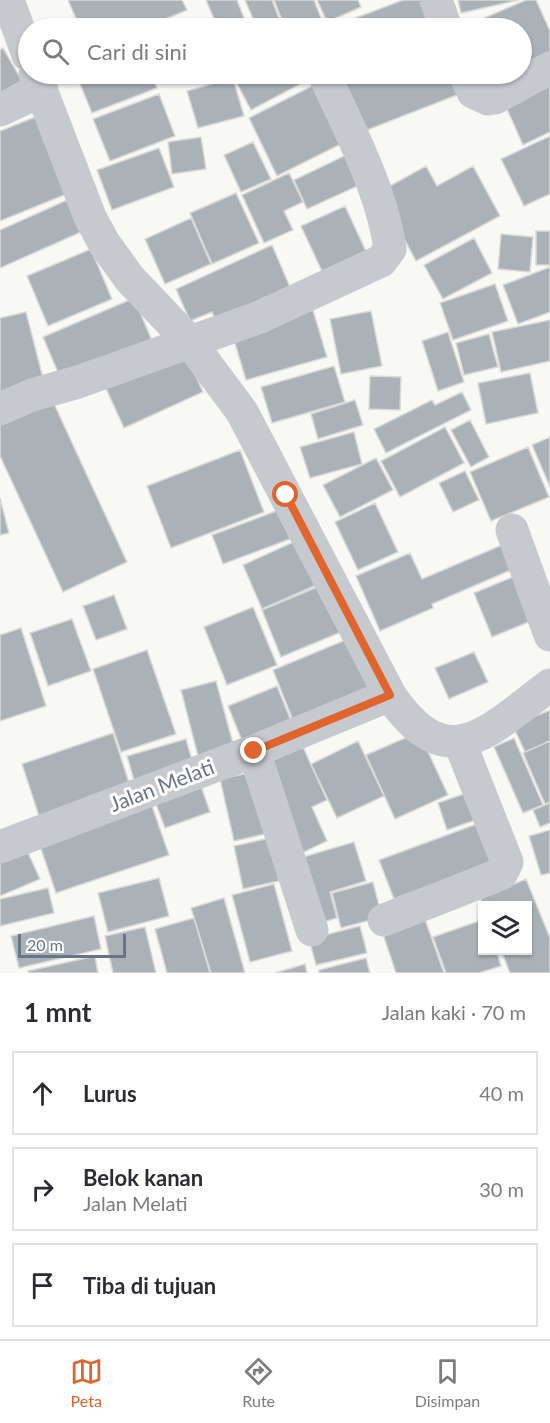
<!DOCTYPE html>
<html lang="id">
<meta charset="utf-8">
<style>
body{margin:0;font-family:Lato,sans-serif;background:#f7f7f7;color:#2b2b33}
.controls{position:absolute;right:18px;bottom:18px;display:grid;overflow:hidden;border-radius:0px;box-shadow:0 2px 4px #0004}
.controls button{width:54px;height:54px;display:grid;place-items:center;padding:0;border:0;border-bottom:2px solid #e1e1e2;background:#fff;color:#2b2b33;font:30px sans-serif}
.scale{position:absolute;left:18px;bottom:15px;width:108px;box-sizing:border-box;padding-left:6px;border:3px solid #677686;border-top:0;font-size:16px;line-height:21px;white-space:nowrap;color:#677686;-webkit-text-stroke:4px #fff;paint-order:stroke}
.stop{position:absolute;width:18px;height:18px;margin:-14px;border:4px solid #e0642d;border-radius:50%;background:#fff}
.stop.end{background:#e0642d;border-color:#fff;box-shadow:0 2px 6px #0008}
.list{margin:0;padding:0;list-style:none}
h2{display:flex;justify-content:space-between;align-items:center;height:78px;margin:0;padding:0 24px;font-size:26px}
h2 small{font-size:20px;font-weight:400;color:#7c7c81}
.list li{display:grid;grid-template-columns:39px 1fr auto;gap:18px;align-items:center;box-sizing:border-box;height:84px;margin:0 12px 12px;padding:0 12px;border:2px solid #e1e1e2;border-radius:0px}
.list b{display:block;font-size:22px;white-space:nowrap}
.list p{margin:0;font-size:20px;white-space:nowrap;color:#7c7c81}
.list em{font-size:20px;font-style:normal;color:#7c7c81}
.icon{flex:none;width:33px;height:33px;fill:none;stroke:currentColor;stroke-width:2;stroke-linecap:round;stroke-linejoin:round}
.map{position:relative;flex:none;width:550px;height:973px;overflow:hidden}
.search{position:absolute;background:#fff;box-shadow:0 2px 4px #0004;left:18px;right:18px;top:18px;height:66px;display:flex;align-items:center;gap:15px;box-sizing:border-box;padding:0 21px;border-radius:33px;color:#7c7c81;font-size:22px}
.sheet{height:366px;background:#fff}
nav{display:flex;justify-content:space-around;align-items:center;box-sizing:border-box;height:84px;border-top:2px solid #e1e1e2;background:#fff;font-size:16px;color:#7c7c81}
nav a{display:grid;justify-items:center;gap:3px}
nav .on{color:#e0642d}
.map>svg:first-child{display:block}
</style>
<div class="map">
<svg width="550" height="973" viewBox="0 0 550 973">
<rect width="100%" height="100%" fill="#f8f8f5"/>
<!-- building -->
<path fill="#aab2b8" stroke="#d9dad7" stroke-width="1.5" d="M 68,0 L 182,0 L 187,10 L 144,28 L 80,28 Z
M 206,0 L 237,0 L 248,28 L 218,28 Z
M 245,0 L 272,0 L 283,28 L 257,28 Z
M 274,0 L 314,0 L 322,20 L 302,28 L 285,28 Z
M 317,0 L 358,0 L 361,7 L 327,22 Z
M 403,0 L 431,0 L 442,28 L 329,28 Z
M 458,0 L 519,0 L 461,13 Z
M 526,0 L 536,0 L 550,31 L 550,52 L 544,55 L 549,66 L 496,90 L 490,76 L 473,84 L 468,74 L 522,74 L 522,28 L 461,28 Z
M 3,48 L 22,81 L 0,93 L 0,50 Z
M 76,74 L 151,74 L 157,88 L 92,113 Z
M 185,74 L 210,74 L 189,83 Z
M 237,74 L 305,74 L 308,80 L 251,110 L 233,76 Z
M 368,74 L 460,74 L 467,91 L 362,132 L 343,83 Z
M 550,76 L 550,132 L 523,145 L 502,98 Z
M 233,78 L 244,116 L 198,128 L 187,91 Z
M 316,84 L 345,142 L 277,176 L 249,118 Z
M 159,94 L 175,136 L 110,161 L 93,119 Z
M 43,114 L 74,191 L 0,221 L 0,131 Z
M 550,136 L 550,194 L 524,206 L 501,159 Z
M 201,137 L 206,169 L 172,174 L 168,142 Z
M 253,142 L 271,179 L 241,192 L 224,155 Z
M 159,148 L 174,187 L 112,210 L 97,170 Z
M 346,155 L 360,185 L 307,209 L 294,180 Z
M 426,166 L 437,186 L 473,166 L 500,216 L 416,261 L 379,192 Z
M 289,173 L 303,202 L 284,211 L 293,230 L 264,243 L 242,195 Z
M 236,193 L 259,243 L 212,264 L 190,213 Z
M 67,200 L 81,232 L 0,268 L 0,230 Z
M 345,206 L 370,260 L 326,280 L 301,226 Z
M 191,218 L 211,264 L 165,284 L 145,239 Z
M 536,231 L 550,231 L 550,265 L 536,265 Z
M 501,234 L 533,237 L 530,272 L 498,269 Z
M 474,238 L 492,273 L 443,299 L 424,265 Z
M 272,245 L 290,287 L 216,321 L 212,312 L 190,321 L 176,289 Z
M 91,249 L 112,299 L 48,326 L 27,276 Z
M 550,267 L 550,312 L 518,324 L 503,285 Z
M 495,284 L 508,321 L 453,340 L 440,303 Z
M 134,298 L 153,343 L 62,382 L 43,337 Z
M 312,307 L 327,357 L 246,380 L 231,330 Z
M 371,311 L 382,366 L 341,374 L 330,319 Z
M 26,312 L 44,382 L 0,394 L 0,318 Z
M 550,320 L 550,361 L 501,372 L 492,332 Z
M 448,332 L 464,382 L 438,391 L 422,341 Z
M 489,334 L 498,367 L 464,375 L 456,343 Z
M 183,348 L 203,392 L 124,428 L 104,384 Z
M 334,366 L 345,402 L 272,423 L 261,387 Z
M 530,373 L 538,413 L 486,424 L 478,383 Z
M 370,376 L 401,377 L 400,410 L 369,409 Z
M 462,392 L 471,410 L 386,453 L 374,429 L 432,400 L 435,405 Z
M 50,395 L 127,562 L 63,592 L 0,456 L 0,418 Z
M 355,400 L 363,425 L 318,439 L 311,414 Z
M 470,420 L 489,457 L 471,467 L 451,430 Z
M 445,427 L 464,463 L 400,497 L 381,461 Z
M 354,432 L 362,464 L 310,478 L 300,447 Z
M 550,437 L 550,487 L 532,445 Z
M 528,447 L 549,497 L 491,521 L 470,472 Z
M 240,450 L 264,512 L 171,548 L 147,486 Z
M 376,458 L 393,490 L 340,517 L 323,485 Z
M 465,471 L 479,500 L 453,512 L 439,483 Z
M 0,498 L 9,533 L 0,535 Z
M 375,503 L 398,552 L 358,570 L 335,522 Z
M 279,510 L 290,539 L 223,564 L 212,535 Z
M 300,539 L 319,584 L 262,609 L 243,565 Z
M 509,542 L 520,566 L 432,604 L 433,608 L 380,631 L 356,576 L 410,553 L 422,579 Z
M 513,577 L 531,621 L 492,637 L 474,593 Z
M 322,585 L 341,632 L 281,657 L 262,610 Z
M 114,595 L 127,629 L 96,640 L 83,606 Z
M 253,607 L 277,665 L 227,685 L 204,627 Z
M 72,619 L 91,671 L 48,686 L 30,633 Z
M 21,628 L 46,706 L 0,721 L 0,635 Z
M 360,634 L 381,687 L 294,723 L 273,670 Z
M 147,650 L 176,734 L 121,752 L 93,669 Z
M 474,652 L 488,682 L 449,699 L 435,668 Z
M 216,681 L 234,747 L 198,756 L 181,690 Z
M 277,686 L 294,728 L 245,748 L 228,706 Z
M 550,710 L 550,741 L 525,752 L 513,726 Z
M 419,732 L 448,795 L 395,819 L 366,755 Z
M 113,733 L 130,786 L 39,816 L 22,764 Z
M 514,738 L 543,805 L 523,813 L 494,747 Z
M 186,739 L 193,764 L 134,780 L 127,756 Z
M 358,741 L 384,796 L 337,818 L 311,764 Z
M 550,741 L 550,802 L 545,804 L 523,753 Z
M 303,747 L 327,800 L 312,807 L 327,841 L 298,855 L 262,765 Z
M 257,771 L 270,833 L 234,841 L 220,779 Z
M 199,780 L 210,812 L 165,828 L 153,796 Z
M 475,790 L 484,817 L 447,830 L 438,803 Z
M 151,803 L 169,855 L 56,893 L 38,840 Z
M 550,803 L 550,823 L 540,827 L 533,810 Z
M 485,821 L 499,860 L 394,899 L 379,860 Z
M 550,830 L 550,873 L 541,875 L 529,836 Z
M 270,838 L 279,881 L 243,889 L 234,846 Z
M 354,842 L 366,881 L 330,892 L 337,918 L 313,925 L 293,860 Z
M 25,846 L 40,879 L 0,896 L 0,857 Z
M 159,878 L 169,916 L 108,932 L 98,893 Z
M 526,879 L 550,938 L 550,973 L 510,973 L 501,950 L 528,950 L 528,906 L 484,906 L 480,898 Z
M 373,882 L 382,917 L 341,928 L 332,893 Z
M 274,884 L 292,951 L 250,962 L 232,895 Z
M 48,888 L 54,913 L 0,926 L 0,899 Z
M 224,898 L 245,973 L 211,973 L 191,908 Z
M 422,911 L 444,973 L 396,973 L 380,925 Z
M 94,916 L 101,949 L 19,968 L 11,936 Z
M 194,918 L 210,973 L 167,973 L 155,929 Z
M 482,920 L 482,950 L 496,950 L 501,966 L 479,973 L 446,973 L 433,937 Z
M 360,926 L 367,953 L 316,965 L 309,939 Z
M 145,927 L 156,973 L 113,973 L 105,936 Z
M 95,956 L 98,973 L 29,973 L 28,971 Z
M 366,958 L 370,973 L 319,973 L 319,970 Z
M 305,964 L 307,973 L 275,973 Z"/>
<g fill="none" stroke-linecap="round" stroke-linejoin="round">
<!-- minor -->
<path stroke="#c6c9cd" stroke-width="33" d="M 8,0 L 28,55
M 436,0 L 446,28
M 35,74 L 90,217 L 104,243 L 130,279 L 190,342 L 242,412 L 390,695 C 448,780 488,731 550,685
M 465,74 L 473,92 L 488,99 L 495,98 L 550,68
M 0,110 L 42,90
M 0,409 L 32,395 L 78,382 L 260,317 L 381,261 L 390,249 C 382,190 348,127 324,74
M 512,530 L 550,635
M 254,751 L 312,930
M 0,847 L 254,751 L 390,695
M 384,920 L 501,874 L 507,862 L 460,743"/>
</g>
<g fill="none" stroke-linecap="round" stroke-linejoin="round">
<!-- route -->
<path stroke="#e0642d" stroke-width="8" d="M 254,751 L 390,695 L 286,495"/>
</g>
<g text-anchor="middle" stroke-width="6" stroke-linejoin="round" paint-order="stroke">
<!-- street labels -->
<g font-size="21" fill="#677686" stroke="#fff">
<text transform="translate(162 786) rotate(-21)" y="7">Jalan Melati</text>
</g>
</g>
</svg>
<div class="controls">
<button><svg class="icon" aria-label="layers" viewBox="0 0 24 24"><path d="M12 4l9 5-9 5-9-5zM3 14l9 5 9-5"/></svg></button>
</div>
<div class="scale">20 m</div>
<div class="stop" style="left:286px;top:495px"></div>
<div class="stop end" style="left:254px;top:751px"></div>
<div class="search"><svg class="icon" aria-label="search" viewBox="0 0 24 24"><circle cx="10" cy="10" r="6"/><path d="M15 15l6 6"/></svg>Cari di sini</div>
</div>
<section class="sheet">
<h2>1 mnt<small>Jalan kaki · 70 m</small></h2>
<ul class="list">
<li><svg class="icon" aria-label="ahead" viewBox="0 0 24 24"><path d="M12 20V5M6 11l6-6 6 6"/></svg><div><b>Lurus</b></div><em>40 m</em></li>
<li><svg class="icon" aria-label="right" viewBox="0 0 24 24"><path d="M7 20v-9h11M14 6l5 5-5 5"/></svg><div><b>Belok kanan</b><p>Jalan Melati</p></div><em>30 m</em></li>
<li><svg class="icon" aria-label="arrive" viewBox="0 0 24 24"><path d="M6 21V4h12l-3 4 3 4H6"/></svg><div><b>Tiba di tujuan</b></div></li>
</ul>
</section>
<nav>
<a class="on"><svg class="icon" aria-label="map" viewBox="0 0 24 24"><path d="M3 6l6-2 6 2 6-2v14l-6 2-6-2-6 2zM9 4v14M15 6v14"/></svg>Peta</a>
<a><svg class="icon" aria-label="directions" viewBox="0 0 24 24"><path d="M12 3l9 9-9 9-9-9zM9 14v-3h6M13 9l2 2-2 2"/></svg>Rute</a>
<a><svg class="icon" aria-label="saved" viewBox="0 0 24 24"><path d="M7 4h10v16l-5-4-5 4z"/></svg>Disimpan</a>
</nav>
